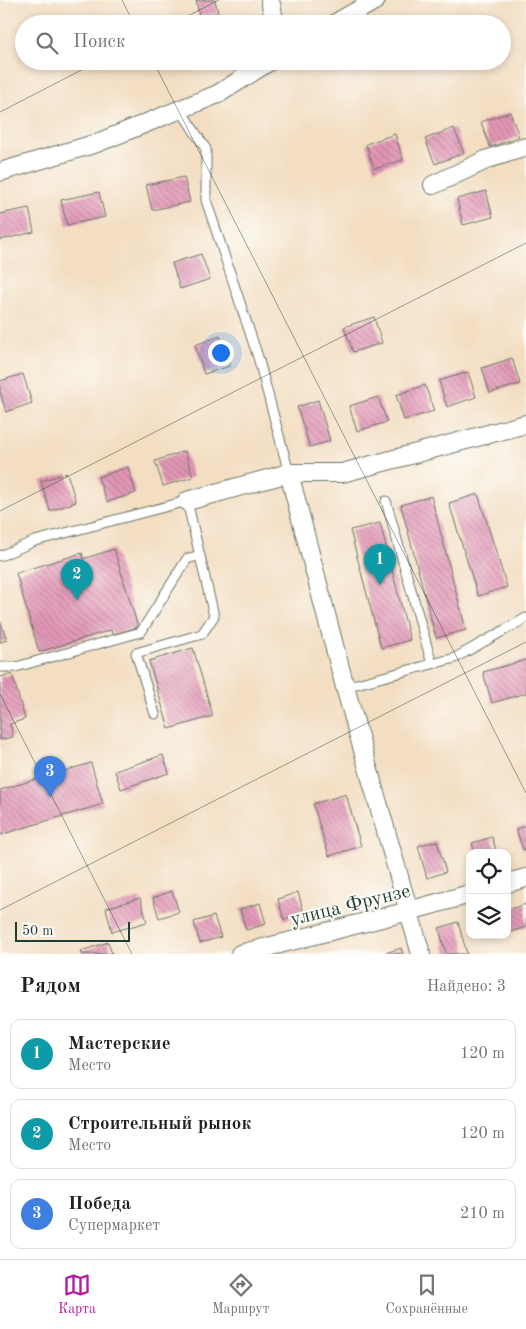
<!DOCTYPE html>
<html lang="ru">
<meta charset="utf-8">
<style>
body{margin:0;font-family:"Old Standard TT",serif;background:#f2f2f2;color:#202124}
.controls{position:absolute;right:15px;bottom:15px;display:grid;overflow:hidden;border-radius:10px;box-shadow:0 2px 8px #0003}
.controls button{width:45px;height:45px;display:grid;place-items:center;padding:0;border:0;border-bottom:1px solid #e0e0e0;background:#fff;color:#202124;font:25px sans-serif}
.scale{position:absolute;left:15px;bottom:12px;width:115px;box-sizing:border-box;padding-left:5px;border:2px solid #1f3d34;border-top:0;font-size:14px;line-height:18px;white-space:nowrap;color:#1f3d34;-webkit-text-stroke:4px #fdfcf7;paint-order:stroke}
.you{position:absolute;left:220px;top:352px;width:18px;height:18px;margin:-12px;border:4px solid #fff;border-radius:50%;background:#1a73e8;box-shadow:0 0 0 8px #1a73e833}
.badge{display:grid;place-items:center;width:32px;height:32px;border-radius:50%;background:#b5179e;color:#fff;font-size:16px;font-weight:700}
.pin{position:absolute;translate:-50% -41px;filter:drop-shadow(0 1px 2px #0008)}
.pin::after{content:'';position:absolute;top:26px;width:18px;height:15px;background:inherit;clip-path:polygon(0 0,100% 0,50% 100%)}
.list{margin:0;padding:0;list-style:none}
h2{display:flex;justify-content:space-between;align-items:center;height:65px;margin:0;padding:0 20px;font-size:21px}
h2 small{font-size:16px;font-weight:400;color:#757577}
.list li{display:grid;grid-template-columns:32px 1fr auto;gap:15px;align-items:center;box-sizing:border-box;height:70px;margin:0 10px 10px;padding:0 10px;border:1px solid #e0e0e0;border-radius:10px}
.list b{display:block;font-size:19px;white-space:nowrap}
.list p{margin:0;font-size:16px;white-space:nowrap;color:#757577}
.list em{font-size:16px;font-style:normal;color:#757577}
.icon{flex:none;width:28px;height:28px;fill:none;stroke:currentColor;stroke-width:2;stroke-linecap:round;stroke-linejoin:round}
.map{position:relative;flex:none;width:526px;height:954px;overflow:hidden}
.search{position:absolute;background:#fff;box-shadow:0 2px 8px #0003;left:15px;right:15px;top:15px;height:55px;display:flex;align-items:center;gap:12px;box-sizing:border-box;padding:0 18px;border-radius:28px;color:#757577;font-size:19px}
.sheet{height:305px;background:#fff}
nav{display:flex;justify-content:space-around;align-items:center;box-sizing:border-box;height:70px;border-top:1px solid #e0e0e0;background:#fff;font-size:14px;color:#757577}
nav a{display:grid;justify-items:center;gap:2px}
nav .on{color:#b5179e}
.map>svg:first-child{display:block}
</style>
<div class="map">
<svg width="526" height="954" viewBox="0 0 526 954">
<defs>
<pattern id="building-back-hatch" width="6" height="6" patternUnits="userSpaceOnUse" patternTransform="scale(1.25)"><rect width="6" height="6" fill="#e397b7"/><path d="M-1 5l2 2M0 0l6 6M5-1l2 2" fill="none" stroke="#b77c96"/></pattern>
</defs>
<rect width="100%" height="100%" fill="#fdfcf7"/>
<filter id="ink" filterUnits="userSpaceOnUse"><feTurbulence type="fractalNoise" baseFrequency=".02" numOctaves="2"/><feDisplacementMap in="SourceGraphic" scale="10" xChannelSelector="R" yChannelSelector="G"/><feConvolveMatrix kernelMatrix="1 2 1 2 8 2 1 2 1" color-interpolation-filters="sRGB"/></filter>
<filter id="wash" filterUnits="userSpaceOnUse"><feTurbulence type="fractalNoise" baseFrequency=".0096" numOctaves="4" result="noise"/><feDisplacementMap in="SourceGraphic" scale="20" xChannelSelector="R" yChannelSelector="G"/><feGaussianBlur stdDeviation="1.12" result="paint"/><feColorMatrix in="noise" values="0 0 0 0 0 0 0 0 0 0 0 0 0 0 0 0 0 1.4 0 .05"/><feComposite in="paint" operator="in"/></filter>
<g filter="url(#wash)">
<rect width="100%" height="100%" fill="#f3dec2"/>
<g id="blocks">
<!-- building -->
<path fill="url(#building-back-hatch)" d="M 196,0 L 215,0 L 218,13 L 199,16 Z
M 510,112 L 519,137 L 490,147 L 481,122 Z
M 454,128 L 464,153 L 435,164 L 425,139 Z
M 395,134 L 403,160 L 374,169 L 366,144 Z
M 184,177 L 190,202 L 152,210 L 146,185 Z
M 486,191 L 493,217 L 463,225 L 457,199 Z
M 99,192 L 105,217 L 67,225 L 61,200 Z
M 29,208 L 34,232 L 0,240 L 0,214 Z
M 201,254 L 210,279 L 180,289 L 172,263 Z
M 374,317 L 382,343 L 353,352 L 344,327 Z
M 220,336 L 230,366 L 204,374 L 195,345 Z
M 512,358 L 520,384 L 490,393 L 482,368 Z
M 468,372 L 476,397 L 447,407 L 439,381 Z
M 23,374 L 32,403 L 6,412 L 0,392 L 0,381 Z
M 425,385 L 434,411 L 404,420 L 396,395 Z
M 378,397 L 387,422 L 357,431 L 349,406 Z
M 318,400 L 330,441 L 310,447 L 297,407 Z
M 185,451 L 193,477 L 163,486 L 155,461 Z
M 128,467 L 136,493 L 107,502 L 98,477 Z
M 67,473 L 76,502 L 50,511 L 41,481 Z
M 478,494 L 507,587 L 478,596 L 449,503 Z
M 431,496 L 466,630 L 436,638 L 401,505 Z
M 380,523 L 410,640 L 381,648 L 350,530 Z
M 114,549 L 138,627 L 112,635 L 111,630 L 39,652 L 16,573 L 82,553 L 83,559 Z
M 0,621 L 7,640 L 0,642 Z
M 193,648 L 213,716 L 169,729 L 149,661 Z
M 526,660 L 526,693 L 492,703 L 483,672 Z
M 12,674 L 25,719 L 10,724 L 13,737 L 0,740 L 0,677 Z
M 163,755 L 169,773 L 121,789 L 115,771 Z
M 91,763 L 103,804 L 0,835 L 0,790 Z
M 346,794 L 361,846 L 329,856 L 313,804 Z
M 526,826 L 526,849 L 523,850 L 516,829 Z
M 492,837 L 497,853 L 475,853 L 472,843 Z
M 437,841 L 446,872 L 427,878 L 418,846 Z
M 172,891 L 179,912 L 159,918 L 153,898 Z
M 298,892 L 304,914 L 284,920 L 278,899 Z
M 140,898 L 147,922 L 112,932 L 106,908 Z
M 260,903 L 266,924 L 246,930 L 240,909 Z
M 526,904 L 526,927 L 507,933 L 507,910 Z
M 214,916 L 221,937 L 200,943 L 194,922 Z
M 458,922 L 467,954 L 446,954 L 439,928 Z
M 108,942 L 112,954 L 82,954 L 81,951 Z
M 401,948 L 403,954 L 383,954 Z"/>
</g>
</g>
<g filter="url(#ink)">
<use href="#blocks" fill-opacity="0" stroke="#697566" stroke-width="1"/>
<g fill="none" stroke-linecap="round" stroke-linejoin="round">
<defs>
<path id="service" d="M 180,109 L 206,149 L 206,200 L 258,357 L 289,473
M 386,501 L 432,664
M 0,556 L 35,541 L 187,501 L 214,616 L 202,634 L 136,653 L 155,714
M 0,667 L 16,667 L 141,632 L 187,559 L 200,555
M 345,687 L 455,658 L 526,618"/>
<path id="minor" d="M 270,0 L 273,14 L 276,24
M 334,24 L 376,0
M 0,172 L 97,143 L 218,94 L 270,61
M 433,185 L 488,159 L 526,147
M 289,473 L 345,687 L 421,954
M 187,501 L 289,473 L 342,473 L 526,424
M 507,883 L 526,878
M 240,954 L 409,911 L 470,894"/>
</defs>
<!-- service casing -->
<use href="#service" stroke="#697566" stroke-width="11"/>
<!-- minor casing -->
<use href="#minor" stroke="#697566" stroke-width="20"/>
<!-- service -->
<use href="#service" stroke="#fff" stroke-width="9"/>
<!-- minor -->
<use href="#minor" stroke="#fff" stroke-width="18"/>
</g>
</g>
<!-- ticks -->
<path fill="none" stroke="#1f3d34" stroke-width="1" stroke-opacity="0.45" d="M 122,0 L 134,24M 172,24 L 219,0M 153,61 L 526,793M 0,112 L 99,61M 0,511 L 526,243M 0,694 L 132,954M 0,910 L 526,642"/>
<g text-anchor="middle" stroke-width="4.5" stroke-linejoin="round" paint-order="stroke">
<!-- street labels -->
<g font-size="20" fill="#1f3d34" stroke="#fdfcf7">
<text transform="translate(350 904) rotate(-14)" y="7">улица Фрунзе</text>
</g>
</g>
</svg>
<div class="controls">
<button><svg class="icon" aria-label="locate" viewBox="0 0 24 24"><circle cx="12" cy="12" r="6"/><path d="M12 2v4M12 18v4M2 12h4M18 12h4"/></svg></button>
<button><svg class="icon" aria-label="layers" viewBox="0 0 24 24"><path d="M12 4l9 5-9 5-9-5zM3 14l9 5 9-5"/></svg></button>
</div>
<div class="scale">50 m</div>
<div class="you"></div>
<div class="pin badge" style="left:380px;top:585px;background:#0f9aa8">1</div>
<div class="pin badge" style="left:77px;top:600px;background:#0f9aa8">2</div>
<div class="pin badge" style="left:50px;top:797px;background:#3f7fe0">3</div>
<div class="search"><svg class="icon" aria-label="search" viewBox="0 0 24 24"><circle cx="10" cy="10" r="6"/><path d="M15 15l6 6"/></svg>Поиск</div>
</div>
<section class="sheet">
<h2>Рядом<small>Найдено: 3</small></h2>
<ul class="list">
<li><span class="badge" style="background:#0f9aa8">1</span><div><b>Мастерские</b><p>Место</p></div><em>120 m</em></li>
<li><span class="badge" style="background:#0f9aa8">2</span><div><b>Строительный рынок</b><p>Место</p></div><em>120 m</em></li>
<li><span class="badge" style="background:#3f7fe0">3</span><div><b>Победа</b><p>Супермаркет</p></div><em>210 m</em></li>
</ul>
</section>
<nav>
<a class="on"><svg class="icon" aria-label="map" viewBox="0 0 24 24"><path d="M3 6l6-2 6 2 6-2v14l-6 2-6-2-6 2zM9 4v14M15 6v14"/></svg>Карта</a>
<a><svg class="icon" aria-label="directions" viewBox="0 0 24 24"><path d="M12 3l9 9-9 9-9-9zM9 14v-3h6M13 9l2 2-2 2"/></svg>Маршрут</a>
<a><svg class="icon" aria-label="saved" viewBox="0 0 24 24"><path d="M7 4h10v16l-5-4-5 4z"/></svg>Сохранённые</a>
</nav>
